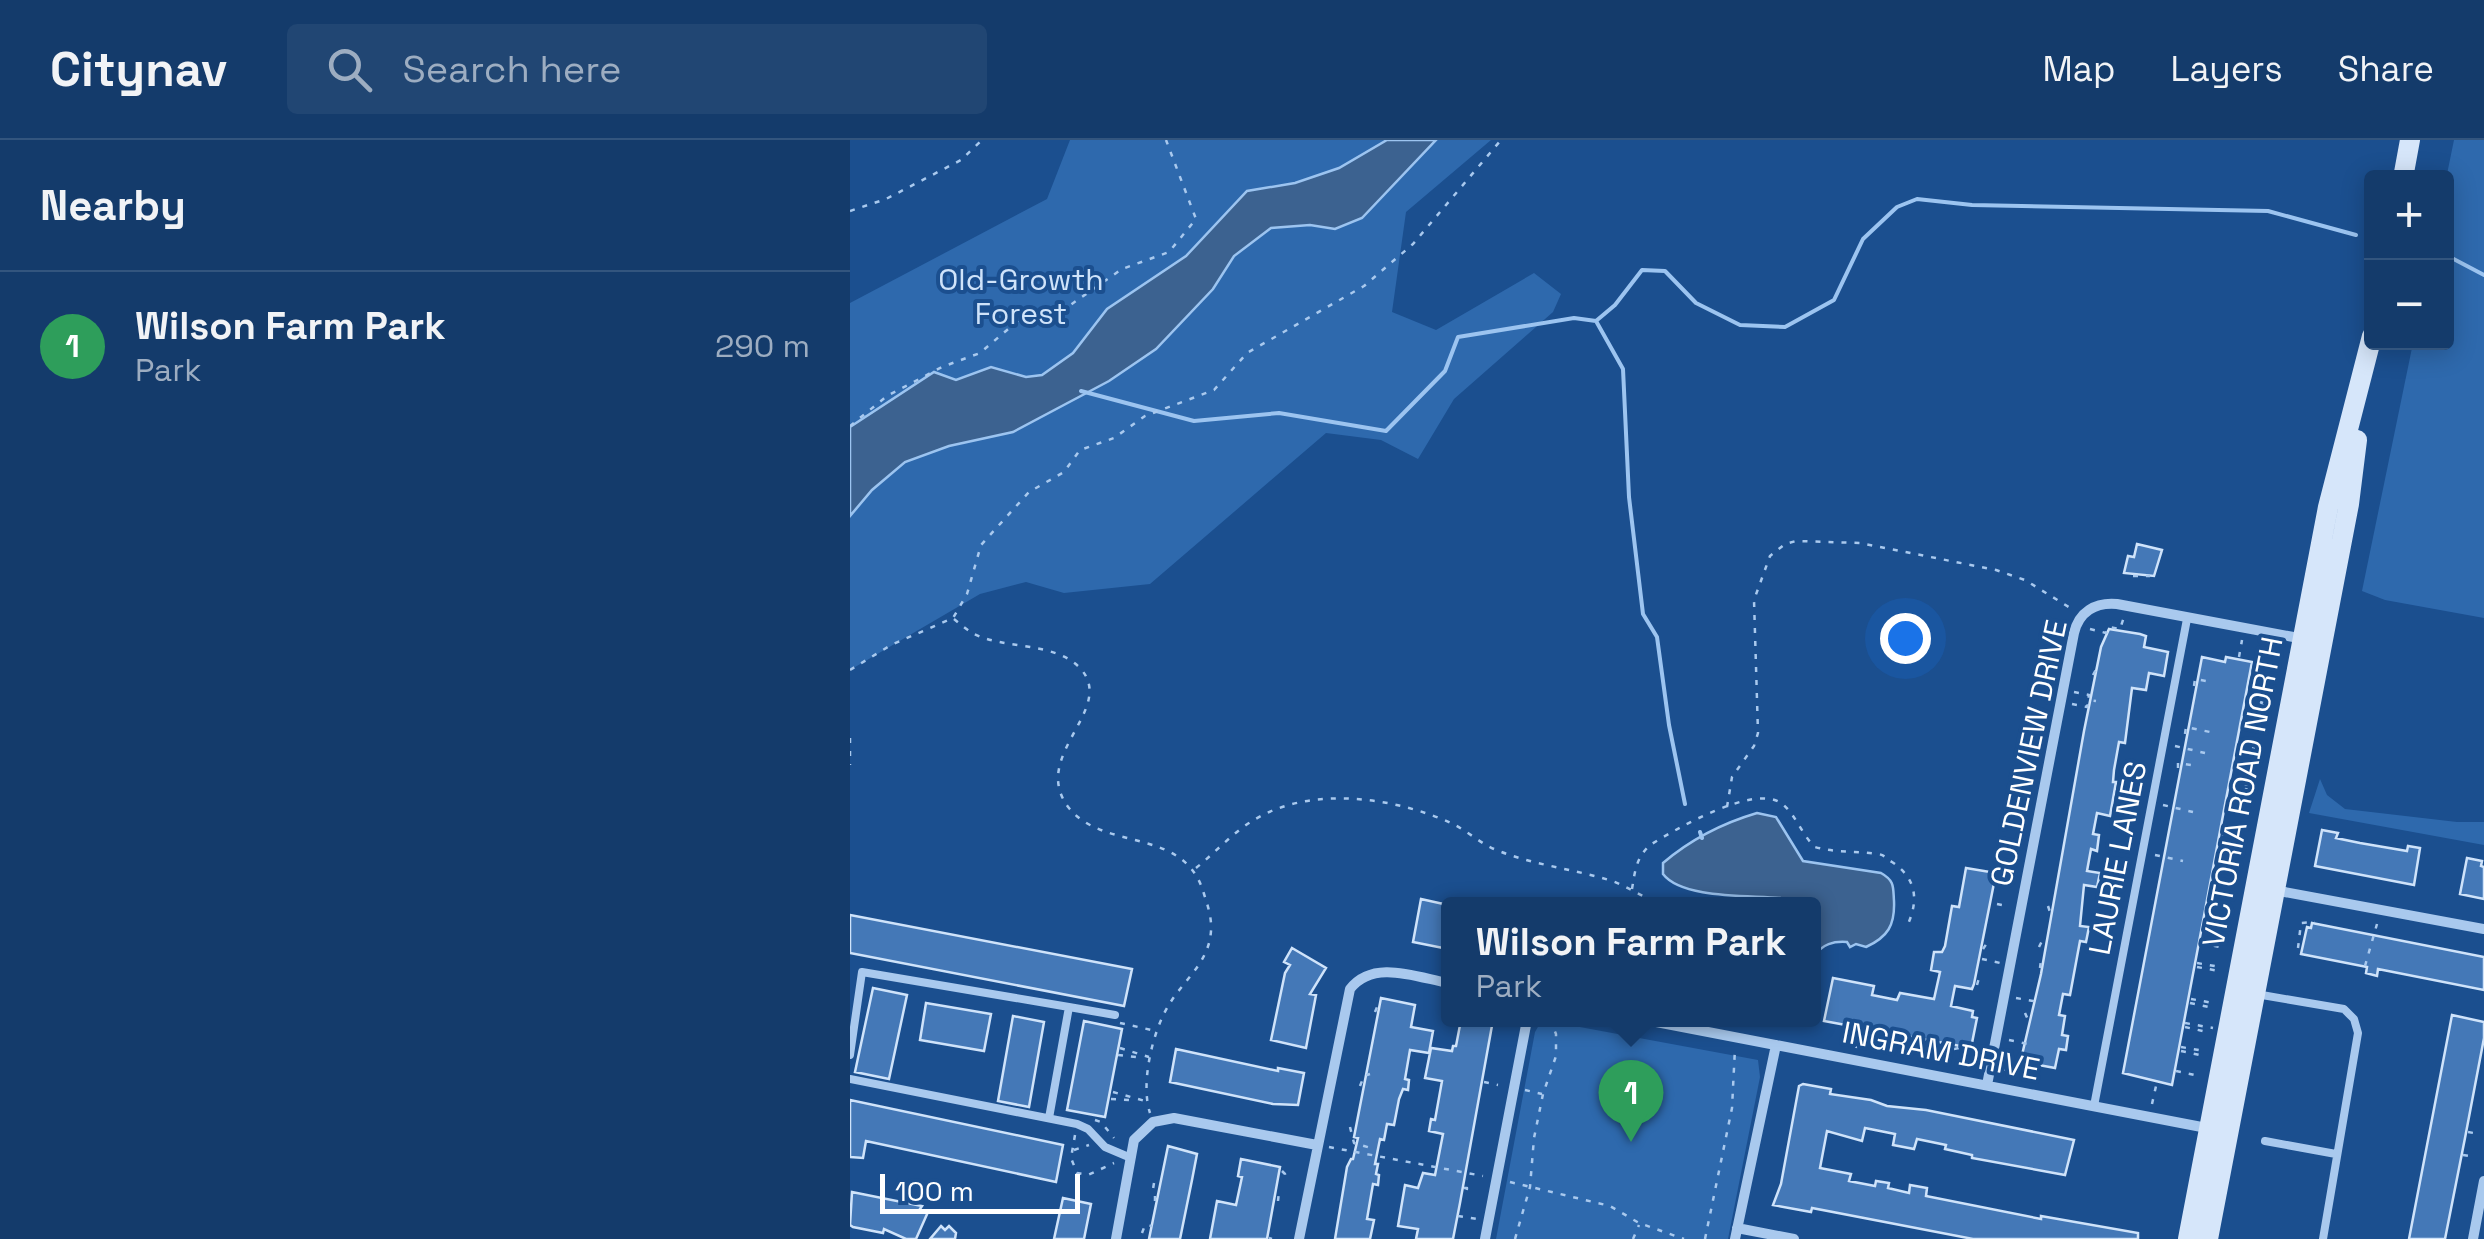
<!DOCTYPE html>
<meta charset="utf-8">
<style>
body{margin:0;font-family:"Space Grotesk",sans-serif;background:#214673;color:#f1f3f6}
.controls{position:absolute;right:30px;top:30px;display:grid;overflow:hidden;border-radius:10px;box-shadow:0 5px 25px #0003}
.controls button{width:90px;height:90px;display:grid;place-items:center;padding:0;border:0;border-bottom:2px solid #33557e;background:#143b6b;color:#f1f3f6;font:50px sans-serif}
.scale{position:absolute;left:30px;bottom:25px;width:200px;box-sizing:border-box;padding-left:10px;border:5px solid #fff;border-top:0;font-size:28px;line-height:35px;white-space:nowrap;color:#fff;-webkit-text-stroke:8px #1b4f8f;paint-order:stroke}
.you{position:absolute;left:1055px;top:498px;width:35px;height:35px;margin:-25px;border:8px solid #fff;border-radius:50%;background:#1a73e8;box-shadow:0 0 0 15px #1a73e833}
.badge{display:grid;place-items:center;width:65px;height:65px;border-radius:50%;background:#ffd166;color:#fff;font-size:32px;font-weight:700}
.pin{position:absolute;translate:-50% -82px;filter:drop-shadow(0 2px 5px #0008)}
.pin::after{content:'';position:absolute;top:52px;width:35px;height:30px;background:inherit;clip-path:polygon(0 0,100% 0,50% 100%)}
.popup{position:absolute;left:591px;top:757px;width:380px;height:130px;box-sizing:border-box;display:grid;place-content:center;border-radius:10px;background:#143b6b;filter:drop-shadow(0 2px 8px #0005);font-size:32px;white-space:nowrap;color:#9dadc1}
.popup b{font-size:38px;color:#f1f3f6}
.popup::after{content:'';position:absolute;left:50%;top:100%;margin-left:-20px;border:20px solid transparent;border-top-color:#143b6b}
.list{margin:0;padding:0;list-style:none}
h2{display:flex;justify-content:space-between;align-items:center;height:130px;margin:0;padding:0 40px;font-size:42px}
h2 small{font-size:32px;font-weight:400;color:#9dadc1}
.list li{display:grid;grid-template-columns:65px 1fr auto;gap:30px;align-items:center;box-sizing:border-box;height:150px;padding:0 40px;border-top:2px solid #33557e}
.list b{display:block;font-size:38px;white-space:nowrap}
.list p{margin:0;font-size:32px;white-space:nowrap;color:#9dadc1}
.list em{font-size:32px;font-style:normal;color:#9dadc1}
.icon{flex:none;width:55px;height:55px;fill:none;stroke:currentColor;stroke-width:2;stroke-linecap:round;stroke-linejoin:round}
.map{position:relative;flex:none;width:1634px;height:1099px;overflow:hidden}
header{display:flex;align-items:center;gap:60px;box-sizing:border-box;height:140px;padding:0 50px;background:#143b6b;border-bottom:2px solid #33557e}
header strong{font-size:48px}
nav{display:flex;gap:55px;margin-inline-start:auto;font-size:35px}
.search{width:700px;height:90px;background:#214673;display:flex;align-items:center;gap:25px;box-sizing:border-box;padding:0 35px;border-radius:10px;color:#9dadc1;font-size:38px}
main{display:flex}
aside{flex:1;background:#143b6b}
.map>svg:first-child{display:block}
</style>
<header>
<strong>Citynav</strong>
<div class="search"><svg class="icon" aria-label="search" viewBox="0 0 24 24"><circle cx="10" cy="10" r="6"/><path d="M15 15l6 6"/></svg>Search here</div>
<nav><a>Map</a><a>Layers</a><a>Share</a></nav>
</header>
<main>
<aside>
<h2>Nearby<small></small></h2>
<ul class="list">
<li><span class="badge" style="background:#2e9e5b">1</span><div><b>Wilson Farm Park</b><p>Park</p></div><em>290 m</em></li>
</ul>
</aside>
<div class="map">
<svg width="1634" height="1099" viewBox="0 0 1634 1099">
<rect width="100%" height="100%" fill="#1b4f8f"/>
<!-- green -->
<path fill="#2e69ad" d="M 220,0 L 537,0 L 489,28 L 445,43 L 397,51 L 336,116 L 257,168 L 223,213 L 192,235 L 176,237 L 141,227 L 106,240 L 84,232 L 0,287 L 0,163 L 197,59 Z
M 586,0 L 641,0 L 556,72 L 542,172 L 586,190 L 684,133 L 711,154 L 703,172 L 604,259 L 568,319 L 531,300 L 476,293 L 300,444 L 214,453 L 176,442 L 130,454 L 0,530 L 0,376 L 22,350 L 55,322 L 99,306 L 163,292 L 259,241 L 306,209 L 363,149 L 384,116 L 421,87 L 460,85 L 485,89 L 512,78 Z
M 1604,0 L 1634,0 L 1634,478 L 1535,460 L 1512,451 L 1563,203 L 1596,202 L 1596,39 Z
M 1470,639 L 1477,655 L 1495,669 L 1607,682 L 1634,682 L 1634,705 L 1459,673 Z
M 692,880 L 908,920 L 910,937 L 878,1099 L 646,1099 L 685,892 Z"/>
<!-- water -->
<path fill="#3c6290" stroke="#9cc4f0" stroke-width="2.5" d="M 537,0 L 586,0 L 512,78 L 485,89 L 460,85 L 421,88 L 384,116 L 363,149 L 306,209 L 259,241 L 163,292 L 99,306 L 55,322 L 22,350 L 0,376 L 0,287 L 84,232 L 106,240 L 141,227 L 176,237 L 192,235 L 223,213 L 257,169 L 336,116 L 397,51 L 445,43 L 489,28 Z
M 907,673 L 926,677 L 953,721 L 1031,733 C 1045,741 1043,747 1044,761 C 1045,785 1038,797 1016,807 L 1006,804 L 1000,807 L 997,802 C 983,801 973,804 964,816 L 964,764 L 932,764 L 930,758 C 900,755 832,759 813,734 L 813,723 C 840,700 873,683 907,673 Z"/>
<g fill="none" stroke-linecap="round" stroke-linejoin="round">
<!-- stream -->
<path stroke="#9cc4f0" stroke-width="4" d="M 1596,115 L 1634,135
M 746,181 L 773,229 L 779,357 L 793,474 L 807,497 L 819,585 L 835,664
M 231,251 L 344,281 L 429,273 L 536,291 L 595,231 L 608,197 L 724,178 L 746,181 L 765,165 L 792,130 L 815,131 L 846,163 L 890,185 L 935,187 L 984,160 L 1013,99 L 1047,67 L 1067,59 L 1122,65 L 1418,71 L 1506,95
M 850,692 L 852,698"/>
</g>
<!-- building -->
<path fill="#4478b7" stroke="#cfe3fa" stroke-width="2.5" d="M 1287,404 L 1312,410 L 1304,436 L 1274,433 L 1278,416 L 1284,417 Z
M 1259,489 L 1290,494 L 1296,496 L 1294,507 L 1318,512 L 1314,536 L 1299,533 L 1296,550 L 1282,548 L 1275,603 L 1269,602 L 1264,630 L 1263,642 L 1266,642 L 1260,676 L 1247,673 L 1243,694 L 1249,695 L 1247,711 L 1241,709 L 1237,731 L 1250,733 L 1247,747 L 1234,745 L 1230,786 L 1239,787 L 1236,802 L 1230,801 L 1220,855 L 1213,854 L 1209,875 L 1215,876 L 1212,895 L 1218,896 L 1216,910 L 1209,909 L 1205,928 L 1173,922 L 1172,915 L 1191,834 L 1234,591 L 1251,507 Z
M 1352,517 L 1375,522 L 1376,517 L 1402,522 L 1322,945 L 1273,933 Z
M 1472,690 L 1488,693 L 1486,698 L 1510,703 L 1557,711 L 1558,706 L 1570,708 L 1564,745 L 1465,726 Z
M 1617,718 L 1632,721 L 1631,726 L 1634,727 L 1634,759 L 1610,754 Z
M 1116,728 L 1146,733 L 1124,844 L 1122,849 L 1105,846 L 1101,866 L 1123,871 L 1122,877 L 1127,878 L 1121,908 L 974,881 L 983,838 L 1024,846 L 1022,855 L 1047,860 L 1050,853 L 1084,859 L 1090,832 L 1081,830 L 1084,812 L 1092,812 L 1095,806 L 1102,766 L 1109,767 Z
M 571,759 L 598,765 L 598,809 L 563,802 Z
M 0,775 L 282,829 L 274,866 L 0,813 Z
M 1462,783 L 1634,817 L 1634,850 L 1528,829 L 1527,836 L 1516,833 L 1517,827 L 1451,814 L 1457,787 L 1461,788 Z
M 442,808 L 476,828 L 460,854 L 466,855 L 456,908 L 421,900 L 435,833 L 440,825 L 434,822 Z
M 23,848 L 57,855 L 39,939 L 5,932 Z
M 531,858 L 565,865 L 561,887 L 583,891 L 579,913 L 560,910 L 555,939 L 559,940 L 558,950 L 553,949 L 549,959 L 544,985 L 537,984 L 534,1000 L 530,999 L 525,1024 L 528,1024 L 526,1034 L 529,1035 L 528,1045 L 523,1044 L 517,1079 L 524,1080 L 520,1099 L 485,1099 L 497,1027 L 501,1019 L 503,1019 L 508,998 L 504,997 Z
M 76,863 L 141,874 L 134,911 L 70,900 Z
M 1602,875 L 1634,882 L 1634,898 L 1615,998 L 1595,1099 L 1559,1099 Z
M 163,876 L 194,882 L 179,967 L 148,961 Z
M 611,880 L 643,880 L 610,1063 L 603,1099 L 566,1099 L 568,1089 L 548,1086 L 555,1045 L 568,1048 L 573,1033 L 585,1035 L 593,994 L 579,991 L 581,979 L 585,980 L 592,941 L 575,938 L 581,908 L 602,911 L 603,906 L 606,906 Z
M 234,881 L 272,889 L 255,977 L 217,970 Z
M 326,909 L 428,931 L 428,928 L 454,933 L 448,965 L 423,964 L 320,942 Z
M 953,944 L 981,949 L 980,954 L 1021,960 L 1037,966 L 1076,970 L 1224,1000 L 1215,1035 L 1122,1018 L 1122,1015 L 1095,1009 L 1096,1005 L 1067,999 L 1064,1009 L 1043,1005 L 1045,994 L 1015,988 L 1012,1001 L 977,991 L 970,1028 L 1001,1034 L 999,1041 L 1025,1046 L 1026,1041 L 1039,1043 L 1038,1048 L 1059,1053 L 1060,1045 L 1077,1048 L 1076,1056 L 1191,1079 L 1191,1076 L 1288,1093 L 1288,1099 L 1123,1099 L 962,1068 L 961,1072 L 923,1065 L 931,1044 L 949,946 Z
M 0,960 L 213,1005 L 206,1042 L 16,1001 L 13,1018 L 0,1017 Z
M 318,1006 L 347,1014 L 342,1040 L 330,1099 L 299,1099 Z
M 391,1019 L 430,1027 L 417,1099 L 360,1099 L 367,1061 L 386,1065 L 392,1037 L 388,1036 Z
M 2,1052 L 72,1066 L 70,1069 L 78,1072 L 66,1099 L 56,1099 L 34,1089 L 33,1093 L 3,1087 L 0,1085 Z
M 213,1058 L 241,1064 L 234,1099 L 204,1099 Z
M 91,1086 L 95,1090 L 99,1086 L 106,1093 L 105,1099 L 80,1099 Z"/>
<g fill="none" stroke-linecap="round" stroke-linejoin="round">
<!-- path -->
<path stroke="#a9c9ee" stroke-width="2.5" stroke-dasharray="5 8" stroke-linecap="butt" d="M 0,71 L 36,59 L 111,20 L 132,0
M 0,286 L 37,256 L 92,227 L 130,213 L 177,173 L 206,175 L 272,129 L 319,112 L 346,79 L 316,0
M 1283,436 L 1300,436
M 104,479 C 110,484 116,489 122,493 C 154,510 204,501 230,528 C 268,569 178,616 219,668 C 254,712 335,686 354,754 C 358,766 362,779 361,791 C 359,822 335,839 320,863 C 303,889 290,943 300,973
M 1240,489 L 1256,493 L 1259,487 L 1270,489 L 1274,477
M 1389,517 L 1392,500
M 0,530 L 41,505 L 103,478 L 117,454 L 131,405 L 179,352 L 214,332 L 230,310 L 264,298 L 295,276 L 364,250 L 397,213 L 514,146 L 563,104 L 651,0
M 1243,535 L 1248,526
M 1401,538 L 1424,542
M 1344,546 L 1345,539 L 1362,542
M 1224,552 L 1239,555 L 1238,560 L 1246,561
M 1398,557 L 1413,563
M 1397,562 L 1420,567
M 1222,564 L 1237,567 L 1238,564
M 1394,581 L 1416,586
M 1393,586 L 1415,591
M 1335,594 L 1336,587 L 1360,592
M 0,598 L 0,625
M 1325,606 L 1355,613
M 1389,606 L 1412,610
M 1388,610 L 1411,614
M 1328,628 L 1328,623 L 1347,626
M 1382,642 L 1405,646
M 1382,646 L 1404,651
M 1313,665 L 1343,672
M 1376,666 L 1400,671
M 877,667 L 882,637 L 904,606 L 908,593 L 904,460 L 920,416 L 935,404 L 946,401 L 1010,403 L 1146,430 L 1175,440 L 1222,469
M 1376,670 L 1399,676
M 1372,690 L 1396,695
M 1372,694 L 1395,700
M 1367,714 L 1391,719
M 1305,715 L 1333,721
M 1367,719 L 1390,723
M 346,728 C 365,713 383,692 404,680 C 461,645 545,657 603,684 C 619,692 632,705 649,711 C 684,725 723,729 759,740 C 779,746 794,760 815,764
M 782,749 C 785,731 786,718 800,705 C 826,689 903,644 931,663 C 946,674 951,694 965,707 C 986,713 1007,711 1028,714 C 1035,715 1037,719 1042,722 C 1066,738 1069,759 1058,784
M 1361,750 L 1384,755
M 1361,755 L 1383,759
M 924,764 L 929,763
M 1147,764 L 1156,766
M 1198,766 L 1200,772
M 1356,774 L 1380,779
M 1355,779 L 1379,784
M 1352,799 L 1375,803
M 1351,803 L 1374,808
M 1189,807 L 1192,801 L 1195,802
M 1448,808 L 1451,783 L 1465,782
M 1133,809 L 1139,800
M 1132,819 L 1150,823
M 1347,823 L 1370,827
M 1515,826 L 1527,784
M 1347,827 L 1369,831
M 1190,828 L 1191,820
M 1127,845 L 1129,838
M 1166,858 L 1183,861 L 1182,867
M 1341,859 L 1363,863
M 1340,863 L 1364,868
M 525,872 L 529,862
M 1175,873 L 1179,882
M 270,883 L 306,891
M 1335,883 L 1363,888
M 1335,887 L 1357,892
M 1159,900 L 1178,904
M 1331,907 L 1354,911
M 270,908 L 299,917
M 1006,908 L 1010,890 L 1014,891
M 1104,909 L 1113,907
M 1331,911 L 1354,916
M 268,915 L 286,917
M 1158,921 L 1179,926
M 1155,931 L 1160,907
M 1326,931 L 1349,936
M 634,942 L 648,945
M 510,946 L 514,936 L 520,934
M 675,950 L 692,954
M 263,952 L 295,961
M 261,959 L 279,960
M 1302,964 L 1306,946
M 245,980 L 251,982 L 264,998
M 500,987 L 504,1003 L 524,1009
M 1618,992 L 1629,994
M 225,995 L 221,1018 L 227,1033 L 238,1035 L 264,1023
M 479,1007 L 633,1036
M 224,1010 L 239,1005
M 1613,1015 L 1625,1017
M 432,1031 L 435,1034 L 435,1041
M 660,1042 L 760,1066 L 789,1083 L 834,1099
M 304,1043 L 303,1049 L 309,1050
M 614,1048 L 617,1048 L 616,1056
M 305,1061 L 305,1056 L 309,1056
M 428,1061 L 429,1051
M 608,1076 L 627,1079
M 292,1093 L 295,1085 L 302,1086
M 419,1098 L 422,1099
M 665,1099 L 680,1047 L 684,998 L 693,954 L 706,916 L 706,894 L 700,880
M 783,1099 L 789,1085
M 855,1099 L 882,968 L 885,908"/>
<!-- lane -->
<path stroke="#a9c9ee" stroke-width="8" d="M 1406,854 L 1494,869 L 1504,879 L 1508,893 L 1473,1099
M 219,867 L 265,875
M 0,915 L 12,832 L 219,867 L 199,978
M 0,939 L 227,984 L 238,989 L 255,1007 L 281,1018
M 1244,966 L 1337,479
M 1415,1001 L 1486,1014"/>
<!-- street -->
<path stroke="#a9c9ee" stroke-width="10" d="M 1424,750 L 1634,789
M 796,880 L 1362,989
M 1137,945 L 1224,493 C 1229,472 1245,462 1267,464 L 1454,499
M 887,1088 L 944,1099
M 266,1099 L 284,1000 L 303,982 L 324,978 L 467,1005
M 449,1099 L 500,849 C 523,819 566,837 598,843
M 635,1099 L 677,880
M 885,1099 L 926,905
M 1623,1099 L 1634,1041"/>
<!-- secondary -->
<path stroke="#d6e6fa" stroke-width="20" d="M 1553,38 L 1560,0
M 1338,1099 L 1478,367 L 1522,196
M 1358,1099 L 1499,364 L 1507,300"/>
</g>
<g text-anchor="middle" stroke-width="8" stroke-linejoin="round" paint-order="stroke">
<!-- park labels -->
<g font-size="30" fill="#cfe3fa" stroke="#1b4f8f">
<text x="171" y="150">Old-Growth<tspan x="171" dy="34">Forest</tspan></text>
</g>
<!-- street labels -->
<g font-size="30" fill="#fff" stroke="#1b4f8f">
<text transform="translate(1179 613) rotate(-78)" y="10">GOLDENVIEW DRIVE</text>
<text transform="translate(1393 652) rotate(-79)" y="10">VICTORIA ROAD NORTH</text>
<text transform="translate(1268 718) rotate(-79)" y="10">LAURIE LANES</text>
<text transform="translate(1091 911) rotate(11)" y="10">INGRAM DRIVE</text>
</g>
</g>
</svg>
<div class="controls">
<button>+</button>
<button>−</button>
</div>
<div class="scale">100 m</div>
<div class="you"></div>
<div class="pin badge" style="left:781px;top:1002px;background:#2e9e5b">1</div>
<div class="popup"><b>Wilson Farm Park</b>Park</div>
</div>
</main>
